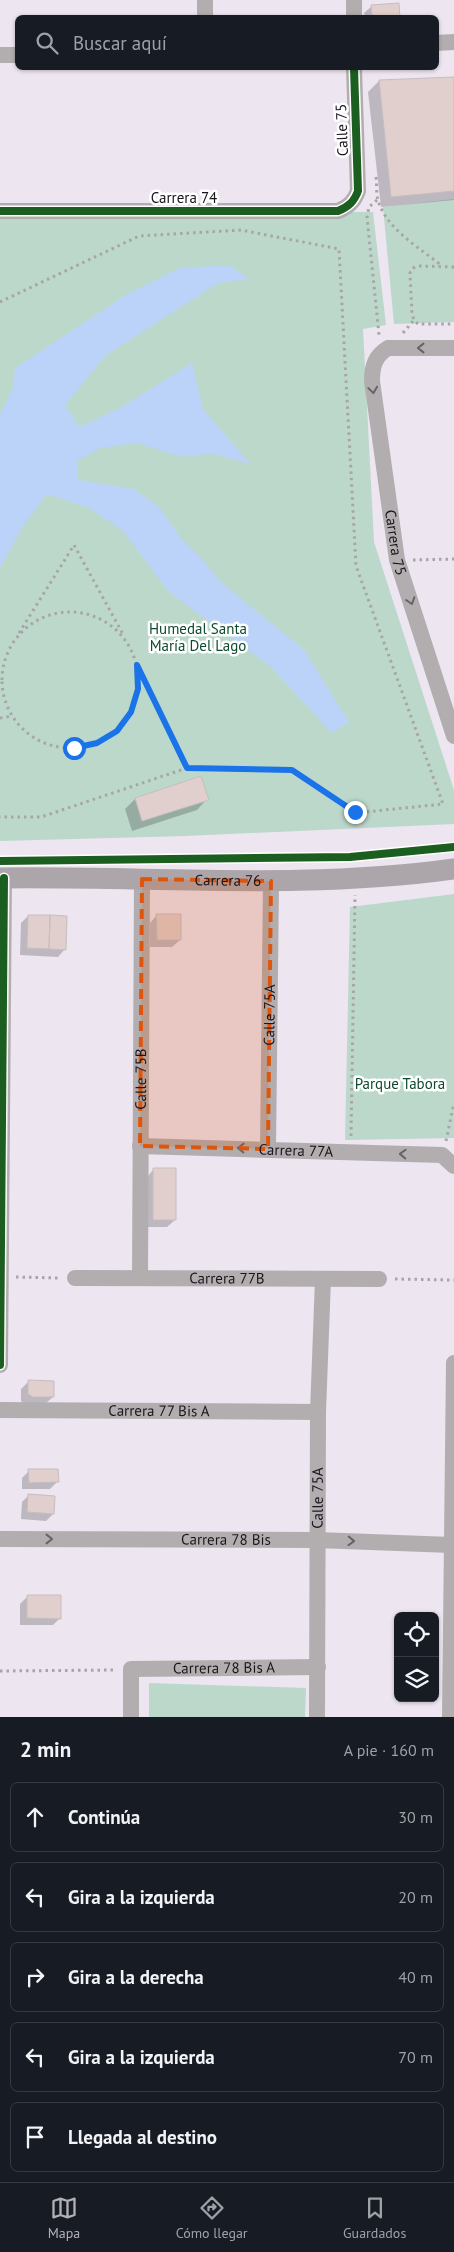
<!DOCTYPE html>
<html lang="es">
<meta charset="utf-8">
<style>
body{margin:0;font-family:"PT Sans",sans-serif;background:#20242c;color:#f1f3f6}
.controls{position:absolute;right:15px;bottom:15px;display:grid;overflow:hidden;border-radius:8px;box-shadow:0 1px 4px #0004}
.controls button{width:45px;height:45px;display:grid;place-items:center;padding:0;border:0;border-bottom:1px solid #363941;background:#171b24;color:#f1f3f6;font:25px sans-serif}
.stop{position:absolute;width:15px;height:15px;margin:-11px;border:4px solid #1a73e8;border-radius:50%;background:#fff}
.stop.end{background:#1a73e8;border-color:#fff;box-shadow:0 1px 5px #0008}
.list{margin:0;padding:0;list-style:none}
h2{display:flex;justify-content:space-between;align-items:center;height:65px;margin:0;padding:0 20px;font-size:21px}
h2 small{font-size:16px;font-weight:400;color:#9ea1a6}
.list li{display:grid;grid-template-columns:32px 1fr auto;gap:15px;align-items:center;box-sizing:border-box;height:70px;margin:0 10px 10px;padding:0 10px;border:1px solid #363941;border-radius:8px}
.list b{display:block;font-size:19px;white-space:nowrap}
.list em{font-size:16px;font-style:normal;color:#9ea1a6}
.icon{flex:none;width:28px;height:28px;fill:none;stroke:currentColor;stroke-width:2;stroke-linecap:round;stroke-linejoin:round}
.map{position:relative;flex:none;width:454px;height:1717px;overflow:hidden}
.search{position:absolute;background:#171b24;box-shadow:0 1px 4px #0004;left:15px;right:15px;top:15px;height:55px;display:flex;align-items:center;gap:12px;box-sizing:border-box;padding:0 18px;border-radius:8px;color:#9ea1a6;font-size:19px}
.sheet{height:465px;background:#171b24}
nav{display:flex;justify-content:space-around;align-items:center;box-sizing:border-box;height:70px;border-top:1px solid #363941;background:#171b24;font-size:14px;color:#9ea1a6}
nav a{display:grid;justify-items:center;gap:2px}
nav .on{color:#b2b0b5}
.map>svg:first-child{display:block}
</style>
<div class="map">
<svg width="454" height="1717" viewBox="0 0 454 1717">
<rect width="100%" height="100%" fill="#ede5f0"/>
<!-- green -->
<path fill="#bcd8cb" d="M 454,199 L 454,322 L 394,324 L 383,207 Z
M 0,212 L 373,212 L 386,325 L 363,329 L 374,542 L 454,790 L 454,824 L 186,836 L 0,841 Z
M 454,894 L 454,1138 L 345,1140 L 350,907 Z
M 149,1683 L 306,1688 L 305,1717 L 149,1717 Z"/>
<!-- water -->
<path fill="#bbd3f8" d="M 229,265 L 249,279 L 218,283 L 105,356 L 65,405 L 79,427 L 120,408 L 192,363 L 203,409 L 250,464 L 215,454 L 179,456 L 137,443 L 100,448 L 77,461 L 78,480 L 134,489 L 159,507 L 181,538 L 203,560 L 221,582 L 304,650 L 349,722 L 332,733 L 270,666 L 169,592 L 123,531 L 89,508 L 47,494 L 23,526 L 0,568 L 0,415 L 12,390 L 15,368 L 126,295 L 180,268 Z"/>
<!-- shadow -->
<path fill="#0003" d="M 372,6 L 399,18 L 365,18 L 364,13 Z
M 454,79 L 454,200 L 381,207 L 368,92 L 379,81 Z
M 135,799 L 207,799 L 197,810 L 132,831 L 125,809 Z
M 157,915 L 180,940 L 172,947 L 150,947 L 150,923 Z
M 28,916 L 65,949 L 58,957 L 20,955 L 21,923 Z
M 154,1169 L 175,1220 L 167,1227 L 147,1227 L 147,1177 Z
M 28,1382 L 53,1397 L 45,1404 L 25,1404 L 21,1401 L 21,1389 Z
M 29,1471 L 57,1482 L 50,1489 L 22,1489 L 22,1478 Z
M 29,1495 L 53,1514 L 46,1521 L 21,1519 L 22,1502 Z
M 28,1596 L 60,1618 L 53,1625 L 20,1625 L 20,1604 Z"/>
<!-- building -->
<path fill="#e0cfcc" stroke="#c5bec1" d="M 399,3 L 400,18 L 372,18 L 371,5 Z
M 327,16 L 328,18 L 276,17 Z
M 454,77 L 454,191 L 391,197 L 379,80 Z
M 201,776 L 209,800 L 142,821 L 135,798 Z
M 156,914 L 181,914 L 181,940 L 157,940 Z
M 28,915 L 50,915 L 49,949 L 27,948 Z
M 50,915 L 67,916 L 66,950 L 49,949 Z
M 153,1168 L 176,1168 L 176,1220 L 153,1220 Z
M 28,1380 L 54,1381 L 54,1397 L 33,1397 L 28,1394 Z
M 28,1469 L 58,1469 L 59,1482 L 29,1483 Z
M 28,1494 L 55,1496 L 54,1514 L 27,1512 Z
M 27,1595 L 61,1595 L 61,1619 L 27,1618 Z"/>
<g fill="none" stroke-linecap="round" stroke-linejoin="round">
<!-- path -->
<path stroke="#a8a4a8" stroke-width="3" stroke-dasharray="2.5 4" stroke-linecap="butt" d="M 376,177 C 377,185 376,193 378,200 C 386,229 420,248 442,266
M 377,200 L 369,207 L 367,217 L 379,335
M 454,267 L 419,266 L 413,268 L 410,273 L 412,314 L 414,320 L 418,324 L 454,324
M 0,302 L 139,236 L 241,230 L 339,249 L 356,566 L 443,804 L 355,813 L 292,770 L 187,768 L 41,817 L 0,817
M 403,333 L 414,320
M 413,560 L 454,559
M2 680a68 68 0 1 1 136 0a68 68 0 1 1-136 0Z
M 19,633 L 74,545 L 124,636
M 139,668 L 187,768
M 0,718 L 13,716
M 351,1136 L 355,895
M 446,1141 L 454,1103
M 16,1277 L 60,1278
M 395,1279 L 454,1280
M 0,1671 L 117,1670"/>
<!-- minor -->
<g stroke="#b2aeb0" stroke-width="16">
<path d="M 205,0 L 205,18"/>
<path d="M 354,18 L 354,0"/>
<path d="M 436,43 L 454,42"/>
<path d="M 0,55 L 18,55"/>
<path d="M 0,211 L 338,211 C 348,207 354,202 358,191 L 354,68"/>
<path id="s1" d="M 454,348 L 388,348 C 375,356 372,366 372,381 L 397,560 L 454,736"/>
<path id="s2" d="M 140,1146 L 442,1155 L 454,1166"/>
<path id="s3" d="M 268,1149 L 271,881"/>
<path id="s4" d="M 75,1278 L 379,1279"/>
<path id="s5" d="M 140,1278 L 142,879"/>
<path d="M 0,1365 L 4,878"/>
<path id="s6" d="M 0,1410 L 318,1412"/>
<path id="s7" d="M 0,1539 L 316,1540 L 452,1545"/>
<path id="s8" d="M 131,1717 L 131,1669 L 318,1667"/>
<path id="s9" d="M 317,1717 L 318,1412 L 323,1279"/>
<path d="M 450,1717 L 454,1363"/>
</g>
<!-- major -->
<path stroke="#aca5aa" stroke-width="21" id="s10" d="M 0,878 C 151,876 304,890 454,869"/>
<defs>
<path id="cycleway" d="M 0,211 L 338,211 C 348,207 354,202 358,191 L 354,68
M 0,861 L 350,857 L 454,847
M 0,1365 L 4,878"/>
</defs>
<!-- cycleway casing -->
<use href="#cycleway" stroke="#fff" stroke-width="11"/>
<!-- cycleway -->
<use href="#cycleway" stroke="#1b5e20" stroke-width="8"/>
</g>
<!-- one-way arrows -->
<defs><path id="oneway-chevron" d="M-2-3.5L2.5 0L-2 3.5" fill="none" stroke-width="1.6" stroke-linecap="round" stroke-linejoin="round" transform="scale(1.25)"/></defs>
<g stroke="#666266">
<use href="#oneway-chevron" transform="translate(421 348) rotate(-180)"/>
<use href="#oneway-chevron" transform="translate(373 390) rotate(82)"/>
<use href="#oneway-chevron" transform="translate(411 601) rotate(72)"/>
<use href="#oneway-chevron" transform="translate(241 1148) rotate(-179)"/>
<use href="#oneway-chevron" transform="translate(403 1154) rotate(-178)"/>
<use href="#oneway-chevron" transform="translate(49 1539)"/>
<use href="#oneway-chevron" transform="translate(351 1541) rotate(2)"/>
</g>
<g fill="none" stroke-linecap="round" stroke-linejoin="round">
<!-- route -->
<path stroke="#1a73e8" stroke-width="6" d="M 74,748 L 97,743 L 117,731 L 131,712 L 138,689 L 137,665 L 187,768 L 292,770 L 355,812"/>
</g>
<!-- marked area -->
<path fill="#de560d" fill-opacity="0.2" stroke="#de560d" stroke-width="4" stroke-dasharray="10 6" stroke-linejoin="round" d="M 142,879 L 271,881 L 268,1149 L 140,1146 Z"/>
<g text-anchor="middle" stroke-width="5" stroke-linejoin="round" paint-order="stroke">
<!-- street labels -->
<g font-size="15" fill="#1a151b" stroke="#fff">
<text transform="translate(342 130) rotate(-92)" y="5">Calle 75</text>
<text x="184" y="203">Carrera 74</text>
<text dy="5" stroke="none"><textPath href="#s1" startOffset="268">Carrera 75</textPath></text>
<text dy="5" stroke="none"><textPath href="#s10" startOffset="228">Carrera 76</textPath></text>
<text dy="5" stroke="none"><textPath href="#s3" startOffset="134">Calle 75A</textPath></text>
<text dy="5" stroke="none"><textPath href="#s5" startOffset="199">Calle 75B</textPath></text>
<text dy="5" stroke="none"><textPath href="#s2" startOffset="156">Carrera 77A</textPath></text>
<text dy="5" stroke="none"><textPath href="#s4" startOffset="152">Carrera 77B</textPath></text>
<text dy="5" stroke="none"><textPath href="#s6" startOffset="159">Carrera 77 Bis A</textPath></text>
<text dy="5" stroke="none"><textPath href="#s9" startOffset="219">Calle 75A</textPath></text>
<text dy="5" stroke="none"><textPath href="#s7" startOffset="226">Carrera 78 Bis</textPath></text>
<text dy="5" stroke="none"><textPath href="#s8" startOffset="141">Carrera 78 Bis A</textPath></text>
</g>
<!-- park labels -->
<g font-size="15" fill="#0d4a2e" stroke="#fff">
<text x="198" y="634">Humedal Santa<tspan x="198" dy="17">María Del Lago</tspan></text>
<text x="400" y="1089">Parque Tabora</text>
</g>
</g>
</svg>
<div class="controls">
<button><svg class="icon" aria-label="locate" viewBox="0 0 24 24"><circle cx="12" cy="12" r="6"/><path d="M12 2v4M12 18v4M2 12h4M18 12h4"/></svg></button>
<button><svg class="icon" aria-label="layers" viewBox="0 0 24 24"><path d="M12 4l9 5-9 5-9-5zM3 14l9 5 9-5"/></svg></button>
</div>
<div class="stop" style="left:74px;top:748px"></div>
<div class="stop end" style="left:355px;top:812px"></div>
<div class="search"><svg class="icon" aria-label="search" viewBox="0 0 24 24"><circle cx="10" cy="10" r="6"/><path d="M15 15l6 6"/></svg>Buscar aquí</div>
</div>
<section class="sheet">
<h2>2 min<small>A pie · 160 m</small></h2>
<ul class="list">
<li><svg class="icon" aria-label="ahead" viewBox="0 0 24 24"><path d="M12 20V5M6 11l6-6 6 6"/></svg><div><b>Continúa</b></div><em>30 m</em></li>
<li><svg class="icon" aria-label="left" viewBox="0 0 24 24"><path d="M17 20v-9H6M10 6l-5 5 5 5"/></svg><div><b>Gira a la izquierda</b></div><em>20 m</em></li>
<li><svg class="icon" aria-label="right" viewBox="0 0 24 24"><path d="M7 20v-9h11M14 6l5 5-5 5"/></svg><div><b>Gira a la derecha</b></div><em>40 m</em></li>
<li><svg class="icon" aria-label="left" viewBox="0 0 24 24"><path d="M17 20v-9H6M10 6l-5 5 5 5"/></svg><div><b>Gira a la izquierda</b></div><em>70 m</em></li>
<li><svg class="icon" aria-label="arrive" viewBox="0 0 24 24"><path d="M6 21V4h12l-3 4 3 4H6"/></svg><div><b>Llegada al destino</b></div></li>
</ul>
</section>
<nav>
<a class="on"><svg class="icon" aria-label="map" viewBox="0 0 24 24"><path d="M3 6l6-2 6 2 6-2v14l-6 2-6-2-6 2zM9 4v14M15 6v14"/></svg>Mapa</a>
<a><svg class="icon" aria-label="directions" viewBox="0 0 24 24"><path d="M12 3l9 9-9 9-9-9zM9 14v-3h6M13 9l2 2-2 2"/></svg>Cómo llegar</a>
<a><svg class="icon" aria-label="saved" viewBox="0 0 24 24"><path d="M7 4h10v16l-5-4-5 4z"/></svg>Guardados</a>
</nav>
